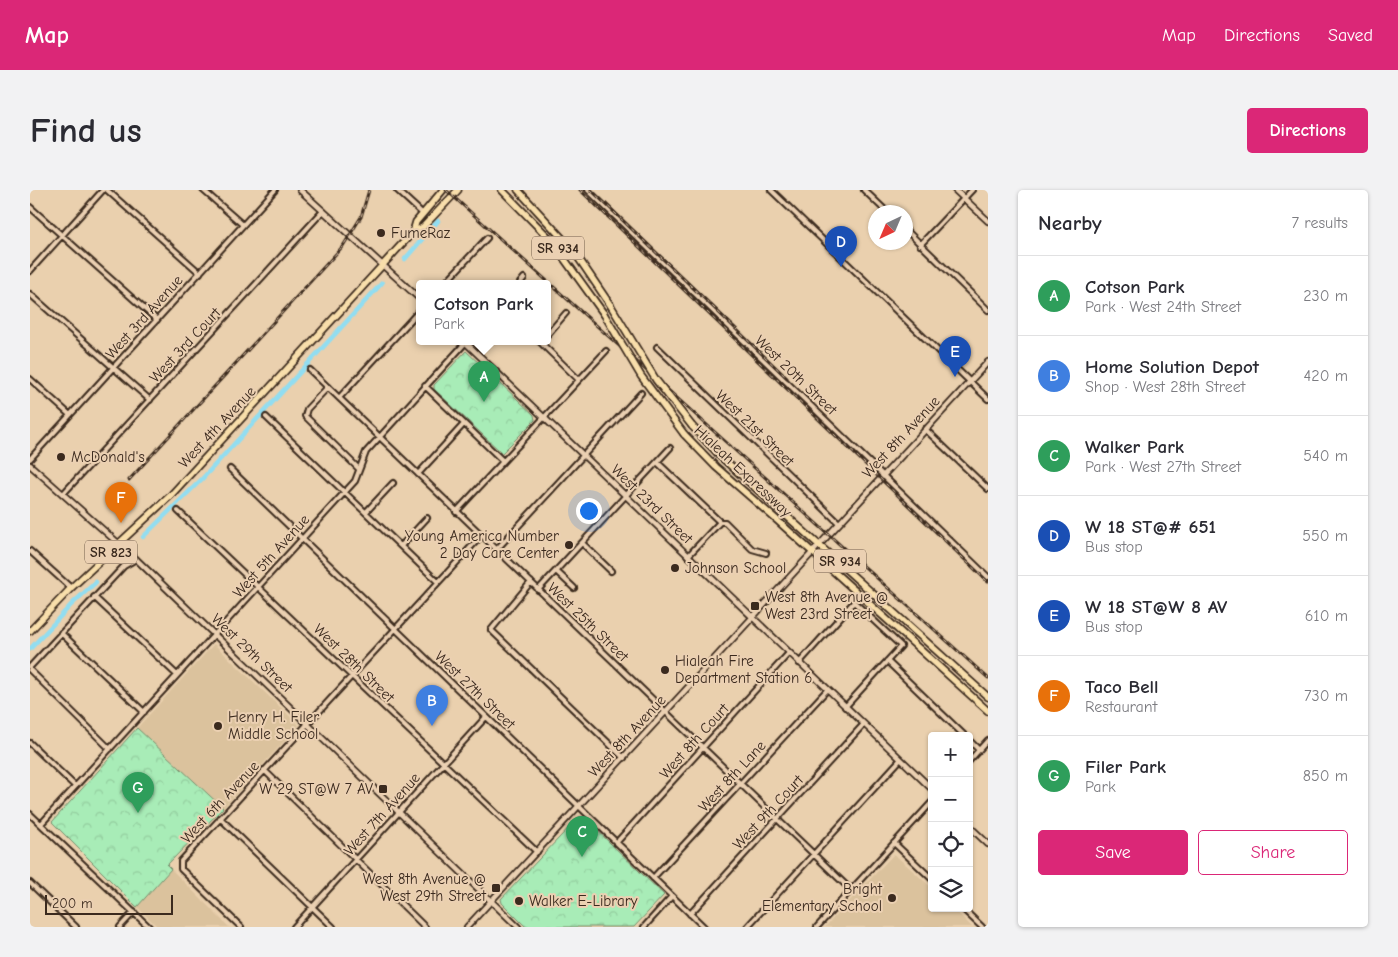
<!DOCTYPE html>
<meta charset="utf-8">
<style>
body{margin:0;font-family:"Comic Neue",sans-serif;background:#f2f2f3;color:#2b2b33}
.controls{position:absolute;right:15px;bottom:15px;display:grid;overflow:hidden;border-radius:5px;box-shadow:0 1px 4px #0004}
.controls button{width:45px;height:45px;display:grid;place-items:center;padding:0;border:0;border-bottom:1px solid #e1e1e2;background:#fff;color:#2b2b33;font:25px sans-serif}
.compass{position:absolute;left:838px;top:15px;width:45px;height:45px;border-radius:50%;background:#fff;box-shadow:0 1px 4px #0004;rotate:224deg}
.scale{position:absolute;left:15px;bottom:12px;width:128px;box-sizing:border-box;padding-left:5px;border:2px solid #3b2a1e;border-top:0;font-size:14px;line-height:18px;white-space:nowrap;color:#3b2a1e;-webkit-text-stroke:4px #ebd0b2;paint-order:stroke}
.you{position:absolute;left:558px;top:320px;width:18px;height:18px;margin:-12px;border:4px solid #fff;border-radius:50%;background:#1a73e8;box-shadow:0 0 0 8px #1a73e833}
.badge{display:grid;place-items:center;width:32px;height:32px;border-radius:50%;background:#db2777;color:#fff;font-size:16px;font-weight:700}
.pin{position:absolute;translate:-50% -41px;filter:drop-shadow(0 1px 2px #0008)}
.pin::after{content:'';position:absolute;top:26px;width:18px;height:15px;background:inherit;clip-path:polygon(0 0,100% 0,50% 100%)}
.popup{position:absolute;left:386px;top:90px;width:135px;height:65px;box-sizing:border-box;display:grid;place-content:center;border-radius:5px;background:#fff;filter:drop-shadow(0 1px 4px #0005);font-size:16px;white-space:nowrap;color:#7c7c81}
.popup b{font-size:19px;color:#2b2b33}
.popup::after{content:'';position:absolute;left:50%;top:100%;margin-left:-10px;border:10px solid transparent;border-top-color:#fff}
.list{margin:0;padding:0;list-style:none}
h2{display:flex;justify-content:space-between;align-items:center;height:65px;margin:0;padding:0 20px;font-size:21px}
h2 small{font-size:16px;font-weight:400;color:#7c7c81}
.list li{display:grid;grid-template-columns:32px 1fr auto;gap:15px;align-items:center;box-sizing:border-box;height:80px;padding:0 20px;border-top:1px solid #e1e1e2}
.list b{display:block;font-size:19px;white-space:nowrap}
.list p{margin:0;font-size:16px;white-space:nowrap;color:#7c7c81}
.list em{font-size:16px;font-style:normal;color:#7c7c81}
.actions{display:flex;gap:10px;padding:15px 20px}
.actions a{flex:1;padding:11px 0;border:1px solid #db2777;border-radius:5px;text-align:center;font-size:18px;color:#db2777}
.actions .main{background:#db2777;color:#fff}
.icon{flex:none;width:28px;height:28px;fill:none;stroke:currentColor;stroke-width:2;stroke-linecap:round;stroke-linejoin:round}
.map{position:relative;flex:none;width:958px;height:737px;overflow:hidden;border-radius:5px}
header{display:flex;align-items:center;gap:30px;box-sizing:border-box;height:70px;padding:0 25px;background:#db2777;color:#fff}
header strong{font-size:24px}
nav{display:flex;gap:28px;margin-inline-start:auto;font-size:18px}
.intro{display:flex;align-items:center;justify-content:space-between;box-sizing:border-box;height:120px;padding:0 30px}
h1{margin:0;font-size:35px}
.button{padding:12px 22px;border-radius:5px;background:#db2777;color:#fff;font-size:18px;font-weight:700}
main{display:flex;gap:30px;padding:0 30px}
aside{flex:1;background:#fff;border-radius:5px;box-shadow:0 1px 4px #0004}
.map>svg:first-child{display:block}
</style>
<header>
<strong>Map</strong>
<nav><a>Map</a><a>Directions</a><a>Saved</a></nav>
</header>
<div class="intro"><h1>Find us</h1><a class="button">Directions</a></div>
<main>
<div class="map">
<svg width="958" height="737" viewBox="0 0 958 737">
<defs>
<pattern id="park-crowns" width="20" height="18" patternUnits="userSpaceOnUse" patternTransform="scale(1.25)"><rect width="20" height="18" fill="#a8ecb7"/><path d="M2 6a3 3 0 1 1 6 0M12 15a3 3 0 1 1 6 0" fill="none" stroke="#92cb9d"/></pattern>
</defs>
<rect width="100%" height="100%" fill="#ead0ae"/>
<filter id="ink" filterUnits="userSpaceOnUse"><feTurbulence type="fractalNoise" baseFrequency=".02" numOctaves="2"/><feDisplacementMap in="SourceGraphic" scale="10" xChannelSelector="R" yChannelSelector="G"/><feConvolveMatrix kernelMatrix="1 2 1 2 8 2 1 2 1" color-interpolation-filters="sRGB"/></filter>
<g filter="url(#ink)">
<!-- built -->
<path fill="#dbc29d" d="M 184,454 L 269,535 L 193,618 L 107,538 Z
M 864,664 L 902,698 L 902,718 L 923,718 L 942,737 L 795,737 Z
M 141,679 L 199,737 L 128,737 L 107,717 Z"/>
<!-- park -->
<path fill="url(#park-crowns)" stroke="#728b6a" d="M 436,161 L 504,225 L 505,230 L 472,263 L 404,199 L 404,195 Z
M 107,538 L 193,618 L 137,675 L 141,679 L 107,717 L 22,632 Z
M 549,627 L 553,627 L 634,705 L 604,737 L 496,737 L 472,713 L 471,709 Z"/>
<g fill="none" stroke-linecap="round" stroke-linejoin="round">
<!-- canal -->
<path stroke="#91ddf1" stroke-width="4.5" d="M 375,69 L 408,31
M 113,347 L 172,289 L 352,93
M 0,459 L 41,415 L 66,392"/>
<defs>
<path id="minor" d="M 77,0 L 170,83
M 173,0 L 213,35
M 367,0 L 393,24
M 558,0 L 958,387
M 741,0 L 958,209
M 834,0 L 857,22
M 0,17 L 127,130
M 876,40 L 958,120
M 890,55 L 942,0
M 0,81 L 73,0
M 415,93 L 457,48
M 490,93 L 494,88
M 0,104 L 120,210
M 518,144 L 536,123
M 509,151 L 549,190
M 627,157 L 809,333
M 280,180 L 821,700
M 0,189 L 40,225
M 395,196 L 473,271
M 298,197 L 277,219 L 275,226 L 329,279
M 309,208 L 390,120
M 236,227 L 408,392
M 895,239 L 958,299
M 0,269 L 245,0
M 627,272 L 690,332 L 695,332 L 722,359 L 736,363
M 200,279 L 674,737
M 388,284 L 434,234
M 33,304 L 293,21
M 148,321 L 507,662
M 336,322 L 363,293
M 426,322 L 576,161
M 552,353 L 581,381
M 371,356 L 397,328
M 467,359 L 611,203
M 0,361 L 41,398
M 658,366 L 690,332
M 526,381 L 544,398
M 501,392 L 461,440 L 594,568
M 508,400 L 640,258
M 64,407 L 147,485
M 31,443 L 114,522
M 857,471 L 935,546
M 769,473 L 824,412 L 871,456 L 815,517
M 0,477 L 94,376 L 106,369
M 0,480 L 80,559
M 939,550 L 949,560
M 0,553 L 45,596
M 939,571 L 958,550
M 234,580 L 395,737
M 0,624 L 119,737
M 190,628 L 303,737
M 11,634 L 325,291 L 336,262 L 437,151
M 586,653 L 759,463
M 864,653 L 902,689
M 623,688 L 797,500
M 0,693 L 46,737
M 932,718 L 952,737
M 660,724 L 833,535
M 90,737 L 104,722
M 211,737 L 151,679 L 151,671 L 452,345
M 264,737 L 456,527
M 614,737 L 642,706
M 717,737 L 870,570
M 787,737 L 902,612"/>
<path id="tertiary" d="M 270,0 L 390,109
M 925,0 L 958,31
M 434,151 L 902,599
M 0,275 L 106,369 L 488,737
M 939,636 L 958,654
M 437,737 L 958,172"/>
<path id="primary" d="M 472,0 L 520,49 L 574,124
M 488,0 L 543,60 L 581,116
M 383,42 L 386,32 L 413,0
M 662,236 L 691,267 L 958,507
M 654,244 L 686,277 L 748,331 L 958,521
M 0,441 L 41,398 L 141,305 L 383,42 L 393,37 L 428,0"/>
</defs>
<!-- minor casing -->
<use href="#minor" stroke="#3b2a1e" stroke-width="8"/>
<!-- tertiary casing -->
<use href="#tertiary" stroke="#3b2a1e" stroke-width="8"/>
<!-- primary casing -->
<use href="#primary" stroke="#3b2a1e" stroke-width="9"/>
<!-- minor -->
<use href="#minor" stroke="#ebd0b2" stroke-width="4"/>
<!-- tertiary -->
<use href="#tertiary" stroke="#ebd0b2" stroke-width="4.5"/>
<!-- primary -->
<use href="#primary" stroke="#f8deab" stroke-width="5.5"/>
<defs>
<path id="rail" d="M 416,0 L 958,488
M 550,0 L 958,392
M 561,0 L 757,188
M 99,290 L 313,56 L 331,27 L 339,0"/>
</defs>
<!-- rail casing -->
<use href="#rail" stroke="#3b2a1e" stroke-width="3"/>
<!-- rail -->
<use href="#rail" stroke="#ebd0b2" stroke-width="1" stroke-dasharray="4" stroke-linecap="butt"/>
<defs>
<path id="primary-bridge" d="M 581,116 L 626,190 L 662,236
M 574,124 L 611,186 L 654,244"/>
</defs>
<!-- primary-bridge casing -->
<use href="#primary-bridge" stroke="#3b2a1e" stroke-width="9" stroke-linecap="butt"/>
<!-- primary-bridge -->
<use href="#primary-bridge" stroke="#f8deab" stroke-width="5.5"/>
</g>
</g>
<!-- markers -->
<g fill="#3b2a1e" stroke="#ebd0b2" stroke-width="2">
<circle cx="351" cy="43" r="5"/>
<circle cx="31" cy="267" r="5"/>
<circle cx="539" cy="355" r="5"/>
<circle cx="645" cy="378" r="5"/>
<rect x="720" y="411" width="10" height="10" rx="2.5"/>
<circle cx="635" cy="480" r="5"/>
<circle cx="188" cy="536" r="5"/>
<rect x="348" y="594" width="10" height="10" rx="2.5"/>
<rect x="461" y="693" width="10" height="10" rx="2.5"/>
<circle cx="862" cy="708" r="5"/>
<circle cx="489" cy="711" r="5"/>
</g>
<g text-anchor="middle" stroke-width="4" stroke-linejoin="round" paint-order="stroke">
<!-- shield labels -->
<g fill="#ebd0b2" stroke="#705c4a" stroke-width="1">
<rect x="502" y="46.5" width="52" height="23" rx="4"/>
<rect x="55" y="350.5" width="52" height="23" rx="4"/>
<rect x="784" y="359.5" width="52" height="23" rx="4"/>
</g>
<g font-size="14" font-weight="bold" fill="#3b2a1e">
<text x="528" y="63">SR 934</text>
<text x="81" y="367">SR 823</text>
<text x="810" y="376">SR 934</text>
</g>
<!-- poi labels -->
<g font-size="15" fill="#3b2a1e" stroke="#ebd0b2" text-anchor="start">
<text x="361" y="48">FumeRaz</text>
<text x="41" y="272">McDonald's</text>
<text x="529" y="351" text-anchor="end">Young America Number<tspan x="529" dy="17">2 Day Care Center</tspan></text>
<text x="655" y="383">Johnson School</text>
<text x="735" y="412">West 8th Avenue @<tspan x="735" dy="17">West 23rd Street</tspan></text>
<text x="645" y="476">Hialeah Fire<tspan x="645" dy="17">Department Station 6</tspan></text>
<text x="198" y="532">Henry H. Filer<tspan x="198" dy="17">Middle School</tspan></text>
<text x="343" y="604" text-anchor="end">W 29 ST@W 7 AV</text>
<text x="456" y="694" text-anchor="end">West 8th Avenue @<tspan x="456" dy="17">West 29th Street</tspan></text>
<text x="852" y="704" text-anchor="end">Bright<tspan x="852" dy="17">Elementary School</tspan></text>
<text x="499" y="716">Walker E-Library</text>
</g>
<!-- street labels -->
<g font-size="15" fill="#3b2a1e" stroke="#ebd0b2">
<text transform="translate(114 127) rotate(-48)" y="5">West 3rd Avenue</text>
<text transform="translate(155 155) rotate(-47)" y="5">West 3rd Court</text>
<text transform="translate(766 185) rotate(44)" y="5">West 20th Street</text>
<text transform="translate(187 237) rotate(-47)" y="5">West 4th Avenue</text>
<text transform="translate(725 238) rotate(44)" y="5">West 21st Street</text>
<text transform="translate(871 247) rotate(-47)" y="5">West 8th Avenue</text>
<text transform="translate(713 281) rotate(43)" y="5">Hialeah Expressway</text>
<text transform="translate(622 314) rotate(44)" y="5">West 23rd Street</text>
<text transform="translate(241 366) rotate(-48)" y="5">West 5th Avenue</text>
<text transform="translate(558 432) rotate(44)" y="5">West 25th Street</text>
<text transform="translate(222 463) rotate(44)" y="5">West 29th Street</text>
<text transform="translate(324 473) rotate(44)" y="5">West 28th Street</text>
<text transform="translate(445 500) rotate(44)" y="5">West 27th Street</text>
<text transform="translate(597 546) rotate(-47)" y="5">West 8th Avenue</text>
<text transform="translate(664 551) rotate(-48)" y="5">West 8th Court</text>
<text transform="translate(702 586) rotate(-47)" y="5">West 8th Lane</text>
<text transform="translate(190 612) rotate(-47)" y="5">West 6th Avenue</text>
<text transform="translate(738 622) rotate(-47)" y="5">West 9th Court</text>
<text transform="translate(352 624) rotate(-48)" y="5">West 7th Avenue</text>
</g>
</g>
</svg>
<div class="controls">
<button>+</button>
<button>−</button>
<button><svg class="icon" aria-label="locate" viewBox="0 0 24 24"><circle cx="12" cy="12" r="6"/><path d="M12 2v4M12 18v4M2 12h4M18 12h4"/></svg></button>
<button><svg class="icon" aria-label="layers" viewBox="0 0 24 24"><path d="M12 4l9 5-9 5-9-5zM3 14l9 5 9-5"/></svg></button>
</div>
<svg class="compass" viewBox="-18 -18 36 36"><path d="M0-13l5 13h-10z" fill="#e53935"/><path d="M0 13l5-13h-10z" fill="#7c7c81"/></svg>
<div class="scale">200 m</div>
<div class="you"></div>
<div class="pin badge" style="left:454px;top:212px;background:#2e9e5b">A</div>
<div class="popup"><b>Cotson Park</b>Park</div>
<div class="pin badge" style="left:402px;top:536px;background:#3f7fe0">B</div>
<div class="pin badge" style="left:552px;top:667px;background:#2e9e5b">C</div>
<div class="pin badge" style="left:811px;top:77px;background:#1a4fb4">D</div>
<div class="pin badge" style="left:925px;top:187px;background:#1a4fb4">E</div>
<div class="pin badge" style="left:91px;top:333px;background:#e8710a">F</div>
<div class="pin badge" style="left:108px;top:623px;background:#2e9e5b">G</div>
</div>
<aside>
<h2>Nearby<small>7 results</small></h2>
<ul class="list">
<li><span class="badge" style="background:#2e9e5b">A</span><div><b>Cotson Park</b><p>Park · West 24th Street</p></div><em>230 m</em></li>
<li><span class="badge" style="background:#3f7fe0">B</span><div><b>Home Solution Depot</b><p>Shop · West 28th Street</p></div><em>420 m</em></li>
<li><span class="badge" style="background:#2e9e5b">C</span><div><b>Walker Park</b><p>Park · West 27th Street</p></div><em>540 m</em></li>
<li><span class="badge" style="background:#1a4fb4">D</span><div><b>W 18 ST@# 651</b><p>Bus stop</p></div><em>550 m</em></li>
<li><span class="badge" style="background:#1a4fb4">E</span><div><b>W 18 ST@W 8 AV</b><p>Bus stop</p></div><em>610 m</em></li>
<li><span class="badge" style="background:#e8710a">F</span><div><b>Taco Bell</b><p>Restaurant</p></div><em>730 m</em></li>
<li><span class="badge" style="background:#2e9e5b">G</span><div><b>Filer Park</b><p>Park</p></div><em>850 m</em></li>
</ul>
<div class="actions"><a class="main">Save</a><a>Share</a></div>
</aside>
</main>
